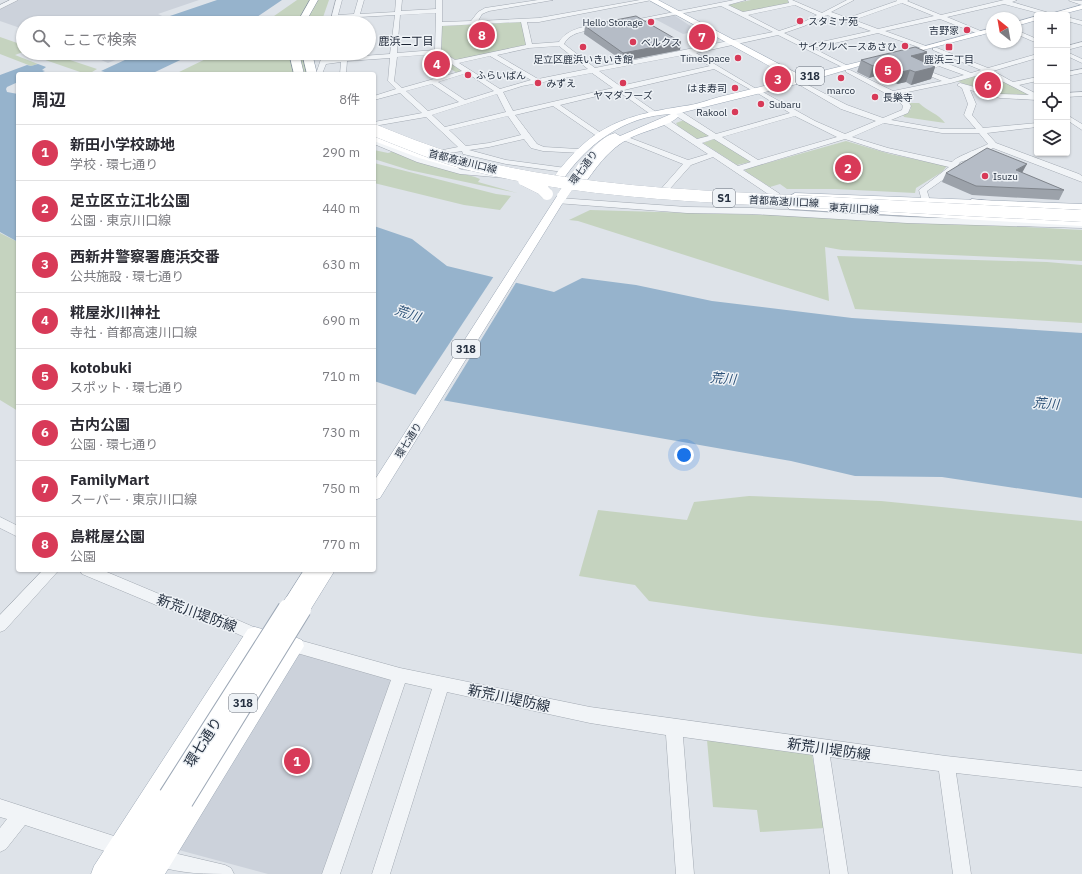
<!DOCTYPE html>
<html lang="ja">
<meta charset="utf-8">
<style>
body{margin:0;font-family:"IBM Plex Sans","Noto Sans JP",sans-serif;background:#f7f7f7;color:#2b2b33}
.controls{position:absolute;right:12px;top:12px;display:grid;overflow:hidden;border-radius:4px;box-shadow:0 1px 3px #0004}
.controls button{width:36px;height:36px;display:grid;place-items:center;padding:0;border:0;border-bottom:1px solid #e1e1e2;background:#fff;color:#2b2b33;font:20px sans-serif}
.compass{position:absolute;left:986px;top:12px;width:36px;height:36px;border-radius:50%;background:#fff;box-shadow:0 1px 3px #0004;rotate:329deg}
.you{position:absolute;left:684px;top:455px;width:14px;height:14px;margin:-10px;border:3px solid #fff;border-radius:50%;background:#1a73e8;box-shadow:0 0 0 6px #1a73e833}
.badge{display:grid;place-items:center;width:26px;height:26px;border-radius:50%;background:#d83a58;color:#fff;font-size:13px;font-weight:700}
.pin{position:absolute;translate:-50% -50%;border:2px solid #fff;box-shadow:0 1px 4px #0006}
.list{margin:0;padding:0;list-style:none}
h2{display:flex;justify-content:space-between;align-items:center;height:52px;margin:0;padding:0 16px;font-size:17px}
h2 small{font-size:13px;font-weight:400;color:#7c7c81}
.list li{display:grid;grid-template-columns:26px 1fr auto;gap:12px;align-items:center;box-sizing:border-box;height:56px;padding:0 16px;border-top:1px solid #e1e1e2}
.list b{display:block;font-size:15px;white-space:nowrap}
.list p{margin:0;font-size:13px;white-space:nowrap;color:#7c7c81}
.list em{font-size:13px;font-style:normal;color:#7c7c81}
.icon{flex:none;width:22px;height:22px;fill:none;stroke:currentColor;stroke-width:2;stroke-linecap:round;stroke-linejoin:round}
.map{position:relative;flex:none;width:1082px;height:874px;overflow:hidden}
.search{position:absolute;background:#fff;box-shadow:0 1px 3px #0004;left:16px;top:16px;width:360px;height:44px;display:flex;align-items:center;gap:10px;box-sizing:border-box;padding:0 14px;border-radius:22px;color:#7c7c81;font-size:15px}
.panel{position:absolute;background:#fff;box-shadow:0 1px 3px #0004;left:16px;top:72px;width:360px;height:500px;border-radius:4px}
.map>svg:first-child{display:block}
</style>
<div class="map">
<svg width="1082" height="874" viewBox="0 0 1082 874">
<rect width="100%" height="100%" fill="#dee3e9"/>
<!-- built -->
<path fill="#ccd2db" d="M 18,0 L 199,0 L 158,14 L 177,23 L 23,23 L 23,29 L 0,21 L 0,8 Z
M 674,15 L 698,31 L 683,34 L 655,19 Z
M 85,53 L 133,53 L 108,63 Z
M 298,652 L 394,675 L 325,874 L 268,874 L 175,849 Z"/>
<!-- green -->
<path fill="#c5d3bf" d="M 297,0 L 329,0 L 321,23 L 264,23 Z
M 751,0 L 787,0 L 792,3 L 743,13 L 727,5 Z
M 523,22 L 526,45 L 456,60 L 440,51 L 440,26 Z
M 0,37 L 23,45 L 23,52 L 15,55 L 38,64 L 31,66 L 0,54 Z
M 25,53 L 49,53 L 97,69 L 92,72 L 95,73 L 86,74 Z
M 218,53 L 313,53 L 306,74 L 175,74 Z
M 438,59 L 442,63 L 437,66 L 442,68 L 451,68 L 447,65 L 451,63 L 464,71 L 457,73 L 451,69 L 431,71 L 426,60 Z
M 985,73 L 988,73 L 1033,96 C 1004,97 983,92 957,81 Z
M 909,103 L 919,103 C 927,111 939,114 945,123 L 904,117 L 903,115 L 911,109 Z
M 684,120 L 710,136 L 697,139 L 678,126 L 676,123 Z
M 714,139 L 750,161 L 750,162 L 737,165 L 703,143 Z
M 846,141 L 890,154 L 947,166 L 942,172 L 916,188 L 915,193 L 835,189 L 787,189 L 780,184 L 770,187 L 745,171 L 746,169 Z
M 374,150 L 388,153 L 395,151 L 422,163 L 475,177 L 480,179 L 478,182 L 517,193 L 409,170 L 374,159 Z
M 374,163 L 496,194 L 511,196 L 500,210 L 464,205 L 374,183 Z
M 590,210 L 838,217 L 1082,230 L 1082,261 L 842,250 L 825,247 L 829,301 L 578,221 L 569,220 Z
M 0,233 L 18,242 L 18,411 L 0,400 Z
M 837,256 L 1047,262 L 1082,265 L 1082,323 L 855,309 Z
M 749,496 L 881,501 L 1082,521 L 1082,654 L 754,616 L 649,601 L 635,585 L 579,576 L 598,510 L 687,520 L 694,502 Z
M 707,740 L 812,754 L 825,828 L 760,832 L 757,810 L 713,807 Z"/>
<!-- water -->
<path fill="#96b3cc" d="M 217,0 L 282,0 L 248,23 L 177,23 L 164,18 Z
M 140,53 L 195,53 L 153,73 C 145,71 141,73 134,74 C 122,75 111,74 101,71 Z
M 38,64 L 46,67 L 42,70 L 45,71 L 38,74 L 18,74 L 18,82 L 7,87 L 6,89 L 7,92 L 18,94 L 18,242 L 0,232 L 0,75 L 27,65 L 31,66 Z
M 374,226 L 412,239 L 447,266 L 554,292 L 582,278 L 636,285 L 712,301 L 852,318 L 1082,333 L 1082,498 L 942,477 L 855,476 L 791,461 L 419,396 L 374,381 Z"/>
<!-- pier -->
<path fill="#dee3e9" d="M 494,276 L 517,281 L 443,402 L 414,397 Z"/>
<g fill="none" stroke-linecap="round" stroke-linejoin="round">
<defs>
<path id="minor" d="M 10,0 L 18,0 L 0,9 L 0,5 Z
M 336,0 L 342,0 L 338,15 L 354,14 L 358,0 L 364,0 L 360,14 L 395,12 L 396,0 L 402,0 L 401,11 L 436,9 L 436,0 L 442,0 L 442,22 L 471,21 L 478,12 L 485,8 L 538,0 L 553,0 L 489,11 L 482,14 L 478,21 L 539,18 L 640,0 L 652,0 L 539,22 L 527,22 L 532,44 L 559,42 C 566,29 589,24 603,26 L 603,28 C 590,31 571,30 564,44 L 595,68 L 773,32 L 721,6 L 627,24 L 624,22 L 734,0 L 746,0 L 728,5 L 743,12 L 789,3 L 788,0 L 792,0 L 822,13 L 847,0 L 854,0 L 831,12 L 848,18 L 897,1 L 896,0 L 909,0 L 907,1 L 941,15 L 1004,0 L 1017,0 L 1012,2 L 1056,15 L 1046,15 L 1004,4 L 947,17 L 983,32 L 983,34 L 981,35 L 940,19 L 885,31 L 926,46 L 926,48 L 924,49 L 878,33 L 813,48 L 848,66 L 848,68 L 846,69 L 778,35 L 696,53 L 758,90 L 753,91 L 714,69 L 624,90 L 656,112 L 657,114 L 653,116 L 618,91 L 560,105 L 601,133 L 602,135 L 598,137 L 553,106 L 515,115 L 537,144 L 544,147 L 578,149 L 582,151 L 581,153 L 543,151 L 531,148 L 524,139 L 489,147 L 469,150 L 506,160 L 566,168 L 566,172 L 563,172 L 506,164 L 463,154 L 462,151 L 438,155 L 438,151 L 458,147 L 426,117 L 374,126 L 374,122 L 422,113 L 400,93 L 374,100 L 374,96 L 396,89 L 388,81 L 390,58 L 347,61 L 346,74 L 340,74 L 341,62 L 326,64 L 322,74 L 316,74 L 323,53 L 329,53 L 327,60 L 341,58 L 342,53 L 348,53 L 348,57 L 390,54 L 395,15 L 359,17 L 357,23 L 353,23 L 353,18 L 337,19 L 336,23 L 330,23 ZM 902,3 L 934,16 L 878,29 L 854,20 ZM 795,5 L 817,15 L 800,24 L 779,31 L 748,15 ZM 436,13 L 435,50 L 397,53 L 400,15 ZM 827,15 L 871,31 L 808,45 L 784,33 L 804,26 ZM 521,22 L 526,45 L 455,60 L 441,51 L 442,26 ZM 559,46 L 588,69 L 538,79 L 497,55 L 529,48 ZM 437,54 L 462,71 L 402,88 L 394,81 L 397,57 ZM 689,54 L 710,66 L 620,86 L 599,71 ZM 490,56 L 531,80 L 500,89 L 459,63 ZM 467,73 L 494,91 L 465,100 L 438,82 ZM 592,73 L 613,88 L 513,111 L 503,92 L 522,86 ZM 432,84 L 459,102 L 428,111 L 406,91 ZM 497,94 L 506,112 L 445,127 L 432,115 ZM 508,116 L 521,135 L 489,143 L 466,146 L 449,130 Z
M 1069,0 L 1082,1 L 1082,5 L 1070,1 Z
M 1067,17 L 1082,21 L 1082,25 L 1067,21 Z
M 1016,30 L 1037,39 L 1037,43 L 1016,34 Z
M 1082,42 L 1082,46 L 1067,50 L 1067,46 Z
M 933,48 L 937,48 L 988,68 L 1037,54 L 1037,58 L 993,71 L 1013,82 L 1037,77 L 1037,81 L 1019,85 L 1037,94 L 1037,100 L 1000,98 L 970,90 L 976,104 L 972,115 L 983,128 L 1037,123 L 1037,127 L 987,133 L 996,143 L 1079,174 L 1082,176 L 1082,182 L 993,148 L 976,157 L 960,162 L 954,172 L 927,191 L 930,201 L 926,204 L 922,201 L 919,190 L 949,167 L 882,151 L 845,139 L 743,170 L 780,194 L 780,198 L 774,198 L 713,157 L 691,165 L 667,192 L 664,193 L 660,190 L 683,164 L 618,138 L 625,136 L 688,160 L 708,154 L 661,123 L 661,119 L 667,119 L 697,139 L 709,136 L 676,116 L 676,112 L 682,112 L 716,134 L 790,113 L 759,94 L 757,93 L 761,91 L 815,121 L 845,134 L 876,121 L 841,109 L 798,84 L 798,82 L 802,82 L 847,105 L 883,118 L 902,110 L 903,106 L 898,100 L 846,72 L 846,70 L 850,70 L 893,91 L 942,81 L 920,72 L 920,70 L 934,64 L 914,54 L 913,53 L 916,51 L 971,73 L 981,70 L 933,50 ZM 939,66 L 964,75 L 950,79 L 928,71 ZM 986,73 L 1029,95 L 1000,94 L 960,83 L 957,85 L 962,88 L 968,104 L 964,115 L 976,129 L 942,129 L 891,120 L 908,113 L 911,106 L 904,96 L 898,94 L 951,83 ZM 795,116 L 837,137 L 758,160 L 722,137 ZM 884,123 L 942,133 L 979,133 L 988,144 C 981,148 955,157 952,162 L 888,148 L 852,137 ZM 714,139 L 751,162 L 738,166 L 702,143 Z
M 1067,52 L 1082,59 L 1082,63 L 1067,56 Z
M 1082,69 L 1082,73 L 1067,76 L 1067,72 Z
M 1082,92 L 1082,96 L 1067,97 L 1067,93 Z
M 1067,115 L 1082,124 L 1082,130 L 1067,120 Z
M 374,139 L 423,158 L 463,170 L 506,174 L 510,176 L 506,178 L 460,174 L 417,162 L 374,144 Z
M 559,198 L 687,207 L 752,208 L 907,217 L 1082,222 L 1082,228 L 907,223 L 752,214 L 687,213 L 556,203 L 556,199 Z
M 0,517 L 18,526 L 18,537 L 0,528 Z
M 43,570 L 59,570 L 5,630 L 0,632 L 0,615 Z
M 80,570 L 102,570 L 164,596 L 233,618 L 265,632 L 267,637 L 265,642 L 260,644 L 229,630 L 156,605 L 82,574 Z
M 288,637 L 400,668 L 590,707 L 946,756 L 1082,771 L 1082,787 L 956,773 L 971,874 L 953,874 L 939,771 L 830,757 L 848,874 L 830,874 L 813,755 L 683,737 L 694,874 L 676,874 L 666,735 L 590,723 L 447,692 L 390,874 L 372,874 L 432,689 L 405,683 L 340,874 L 322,874 L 391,680 L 283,649 L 280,644 L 283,639 Z
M 0,799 L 120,838 L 126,841 L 129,847 L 126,853 L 120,856 L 25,825 L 6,849 L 0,852 L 0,828 L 7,819 L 0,817 Z
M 161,850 L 225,865 L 231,868 L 234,874 C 207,874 180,874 155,865 L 152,859 L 155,853 Z"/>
<path id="major" d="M 649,0 L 658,0 L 802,76 L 879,57 L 883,59 L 805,82 L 676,114 L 679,116 C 670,126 643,131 630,138 C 608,149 595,169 581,189 L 573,189 L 572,187 L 585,169 L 578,169 L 577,167 C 586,155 600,137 615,133 L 620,136 L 671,114 C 624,116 587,144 562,181 L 571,183 L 572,185 L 571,187 L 551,185 L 550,183 L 551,181 C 590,127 620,116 684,106 C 696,105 708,100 719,97 C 744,91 768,85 793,79 Z
M 1082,5 L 1082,9 L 1059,15 L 1046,15 Z
M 1037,16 L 1037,20 L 1016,26 L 1016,22 Z
M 992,28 L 992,32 L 900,56 L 896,54 Z
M 562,193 L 567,196 L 380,498 L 374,500 L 374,481 L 557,196 Z
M 795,193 L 1082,204 L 1082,210 L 791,198 L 790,196 Z
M 304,570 L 335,570 L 309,612 L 303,614 L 296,610 L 292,611 L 286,609 L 283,603 Z
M 255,627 L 262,629 L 264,635 L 262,641 L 171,786 L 177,788 L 178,792 L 183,790 L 190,793 L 288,640 L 295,637 L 302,640 L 304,646 L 165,874 L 91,874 L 94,866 L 248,629 Z"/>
<path id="highway" d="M 310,0 L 318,0 L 305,23 L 297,23 Z
M 289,53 L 299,53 L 304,74 L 294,74 Z
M 302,53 L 312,53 L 317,74 L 307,74 Z
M 374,134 L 427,154 L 462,164 L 464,166 L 458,169 L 419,158 L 374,141 Z
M 972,199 L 1011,203 L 1017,207 L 1011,211 L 968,206 L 966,203 Z
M 793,202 L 1082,218 L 1082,226 L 789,209 L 787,206 Z"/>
</defs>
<!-- minor casing -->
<use href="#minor" stroke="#a3aab3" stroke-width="1"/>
<!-- major casing -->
<use href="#major" stroke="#9da8b6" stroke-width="1"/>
<!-- highway casing -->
<use href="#highway" stroke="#8591a1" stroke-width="1"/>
<!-- minor -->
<use href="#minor" fill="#f1f4f7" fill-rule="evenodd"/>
<!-- major -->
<use href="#major" fill="#fff" fill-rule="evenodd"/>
<!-- highway -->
<use href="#highway" fill="#fff" fill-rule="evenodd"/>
<defs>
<path id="major-bridge-far2" d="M 562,196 L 582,167"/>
<path id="major-bridge-far1" d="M 288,610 L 292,603
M 301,610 L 303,606"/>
<path id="major-bridge" d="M 169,796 L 288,609
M 183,801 L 301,609"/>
<path id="highway-bridge" d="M 374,130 C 406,143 438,156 472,165 C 578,191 686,196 794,201 C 890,206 986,211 1082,216
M 524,180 L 542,189 L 547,194"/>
</defs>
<!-- major-bridge-far2 casing -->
<use href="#major-bridge-far2" stroke="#9da8b6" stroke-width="10" stroke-linecap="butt"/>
<!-- major-bridge-far1 casing -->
<use href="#major-bridge-far1" stroke="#9da8b6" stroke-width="17" stroke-linecap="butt"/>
<!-- major-bridge casing -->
<use href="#major-bridge" stroke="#9da8b6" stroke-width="22" stroke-linecap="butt"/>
<!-- highway-bridge casing -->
<use href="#highway-bridge" stroke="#8591a1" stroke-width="12" stroke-linecap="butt"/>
<!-- major-bridge-far2 -->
<use href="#major-bridge-far2" stroke="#fff" stroke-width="10"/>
<!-- major-bridge-far1 -->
<use href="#major-bridge-far1" stroke="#fff" stroke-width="16"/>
<!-- major-bridge -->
<use href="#major-bridge" stroke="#fff" stroke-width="20"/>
<!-- highway-bridge -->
<use href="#highway-bridge" stroke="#fff" stroke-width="12"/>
</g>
<!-- wall -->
<path fill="#9ca2aa" d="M 585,26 L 680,50 L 623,61 L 584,34 Z
M 927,52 L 924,62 L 935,67 L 931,79 L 911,85 L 906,82 L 897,84 L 879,75 L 869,78 L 857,72 L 861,60 Z
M 946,173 L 1022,173 L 1064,190 L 1059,200 L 972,195 L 942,182 Z"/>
<!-- shaded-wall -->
<path fill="#7f848b" d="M 681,42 L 680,50 L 623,61 L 623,53 Z
M 927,52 L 923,64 L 911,56 Z
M 883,63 L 879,75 L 869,78 L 873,66 Z
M 935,67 L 931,79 L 911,85 L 915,72 Z
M 910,70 L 906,82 L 897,84 L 901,72 Z
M 1027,164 L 1022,173 L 1012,179 L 1016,170 Z"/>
<!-- building -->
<path fill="#b5bcc6" stroke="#7f848b" d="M 636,16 L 681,42 L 623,53 L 585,26 Z
M 915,47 L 927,52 L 911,56 L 935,67 L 915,72 L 910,70 L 901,72 L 883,63 L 873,66 L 861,60 Z
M 987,148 L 1027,164 L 1016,170 L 1064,190 L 976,186 L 946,173 Z"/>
<!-- markers -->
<g fill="#d83a58" stroke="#eef2f6" stroke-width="1.5">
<circle cx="800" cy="21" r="4"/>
<circle cx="651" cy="22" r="4"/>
<circle cx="967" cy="30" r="4"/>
<circle cx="633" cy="42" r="4"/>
<circle cx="905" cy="46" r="4"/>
<circle cx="583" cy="47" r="4"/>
<rect x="945" y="43" width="8" height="8" rx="2"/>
<circle cx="738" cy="58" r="4"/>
<circle cx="468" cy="75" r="4"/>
<circle cx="841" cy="78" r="4"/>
<circle cx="538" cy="83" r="4"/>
<circle cx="623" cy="83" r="4"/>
<circle cx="735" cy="88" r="4"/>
<circle cx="875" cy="97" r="4"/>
<circle cx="761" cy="104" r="4"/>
<circle cx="735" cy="112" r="4"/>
<circle cx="985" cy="176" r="4"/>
</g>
<g text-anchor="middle" stroke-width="3" stroke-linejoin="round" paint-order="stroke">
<!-- far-poi labels -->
<g font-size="10" fill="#263141" stroke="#eef2f6" text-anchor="start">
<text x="808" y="25">スタミナ苑</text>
<text x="643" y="26" text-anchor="end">Hello Storage</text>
<text x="959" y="34" text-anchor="end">吉野家</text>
<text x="641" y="46">ベルクス</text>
<text x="897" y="50" text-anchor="end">サイクルベースあさひ</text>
<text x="730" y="62" text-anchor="end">TimeSpace</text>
<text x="583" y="63" text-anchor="middle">足立区鹿浜いきいき館</text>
<text x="949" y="63" text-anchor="middle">鹿浜三丁目</text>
<text x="476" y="79">ふらいぱん</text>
<text x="546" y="87">みずえ</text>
<text x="727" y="92" text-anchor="end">はま寿司</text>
<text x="841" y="94" text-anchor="middle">marco</text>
<text x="623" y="99" text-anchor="middle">ヤマダフーズ</text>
<text x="883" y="101">長樂寺</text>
<text x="769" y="108">Subaru</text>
<text x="727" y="116" text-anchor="end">Rakool</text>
<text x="993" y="180">Isuzu</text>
</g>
<!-- far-street labels -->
<g font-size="10" fill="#263141" stroke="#eef2f6">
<text transform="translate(463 161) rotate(14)" y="4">首都高速川口線</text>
<text transform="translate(583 167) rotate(-53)" y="4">環七通り</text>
<text transform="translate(784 201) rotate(3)" y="4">首都高速川口線</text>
<text transform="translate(854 208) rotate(3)" y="4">東京川口線</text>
<text transform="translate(408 440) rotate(-58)" y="4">環七通り</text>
</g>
<!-- far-neighbourhood labels -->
<g font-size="11" fill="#192232" stroke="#eef2f6">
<text x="406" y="45">鹿浜二丁目</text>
</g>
<!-- shield labels -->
<g fill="#eef2f6" stroke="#626b77" stroke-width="1">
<rect x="796" y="67" width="28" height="18" rx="3"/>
<rect x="713" y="189" width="22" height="18" rx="3"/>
<rect x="452" y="340" width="28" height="18" rx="3"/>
<rect x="229" y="694" width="28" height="18" rx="3"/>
</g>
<g font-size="11" font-weight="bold" fill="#263141">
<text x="810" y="80">318</text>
<text x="724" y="202">S1</text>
<text x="466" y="353">318</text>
<text x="243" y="707">318</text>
</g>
<!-- water labels -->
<g font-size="13" font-style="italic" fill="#2d5278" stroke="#eef2f6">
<text transform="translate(408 313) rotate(19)" y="5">荒川</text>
<text transform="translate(723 378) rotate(4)" y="5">荒川</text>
<text transform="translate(1046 403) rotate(4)" y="5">荒川</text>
</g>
<!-- near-street labels -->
<g font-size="14" fill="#263141" stroke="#eef2f6">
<text transform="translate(197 613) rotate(20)" y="5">新荒川堤防線</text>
<text transform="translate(509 698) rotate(12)" y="5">新荒川堤防線</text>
<text transform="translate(203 742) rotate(-57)" y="5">環七通り</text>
<text transform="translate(829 749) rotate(8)" y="5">新荒川堤防線</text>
</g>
</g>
</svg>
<div class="controls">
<button>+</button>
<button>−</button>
<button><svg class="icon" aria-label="locate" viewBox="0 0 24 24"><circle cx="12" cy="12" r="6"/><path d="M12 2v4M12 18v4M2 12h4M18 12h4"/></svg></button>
<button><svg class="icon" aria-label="layers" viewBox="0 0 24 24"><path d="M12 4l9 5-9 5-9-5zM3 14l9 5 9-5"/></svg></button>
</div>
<svg class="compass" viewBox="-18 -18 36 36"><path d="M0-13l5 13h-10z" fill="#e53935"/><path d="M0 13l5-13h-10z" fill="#7c7c81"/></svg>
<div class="you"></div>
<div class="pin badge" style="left:297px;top:761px">1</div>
<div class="pin badge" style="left:848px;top:168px">2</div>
<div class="pin badge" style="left:778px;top:79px">3</div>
<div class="pin badge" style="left:437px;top:64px">4</div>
<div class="pin badge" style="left:888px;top:70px">5</div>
<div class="pin badge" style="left:988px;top:85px">6</div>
<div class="pin badge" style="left:702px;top:37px">7</div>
<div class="pin badge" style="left:482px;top:35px">8</div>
<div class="search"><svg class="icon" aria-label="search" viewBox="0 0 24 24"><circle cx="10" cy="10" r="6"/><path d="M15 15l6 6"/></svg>ここで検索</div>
<section class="panel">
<h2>周辺<small>8件</small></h2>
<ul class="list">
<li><span class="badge">1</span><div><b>新田小学校跡地</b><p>学校 · 環七通り</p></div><em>290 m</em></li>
<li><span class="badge">2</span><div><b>足立区立江北公園</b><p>公園 · 東京川口線</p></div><em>440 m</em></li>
<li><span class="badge">3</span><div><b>西新井警察署鹿浜交番</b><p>公共施設 · 環七通り</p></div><em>630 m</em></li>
<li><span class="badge">4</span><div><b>糀屋氷川神社</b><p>寺社 · 首都高速川口線</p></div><em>690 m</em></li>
<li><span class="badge">5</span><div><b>kotobuki</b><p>スポット · 環七通り</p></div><em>710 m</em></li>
<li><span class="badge">6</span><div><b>古内公園</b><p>公園 · 環七通り</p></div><em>730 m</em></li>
<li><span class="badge">7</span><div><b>FamilyMart</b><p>スーパー · 東京川口線</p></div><em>750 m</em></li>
<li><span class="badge">8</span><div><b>島糀屋公園</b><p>公園</p></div><em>770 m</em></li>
</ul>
</section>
</div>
